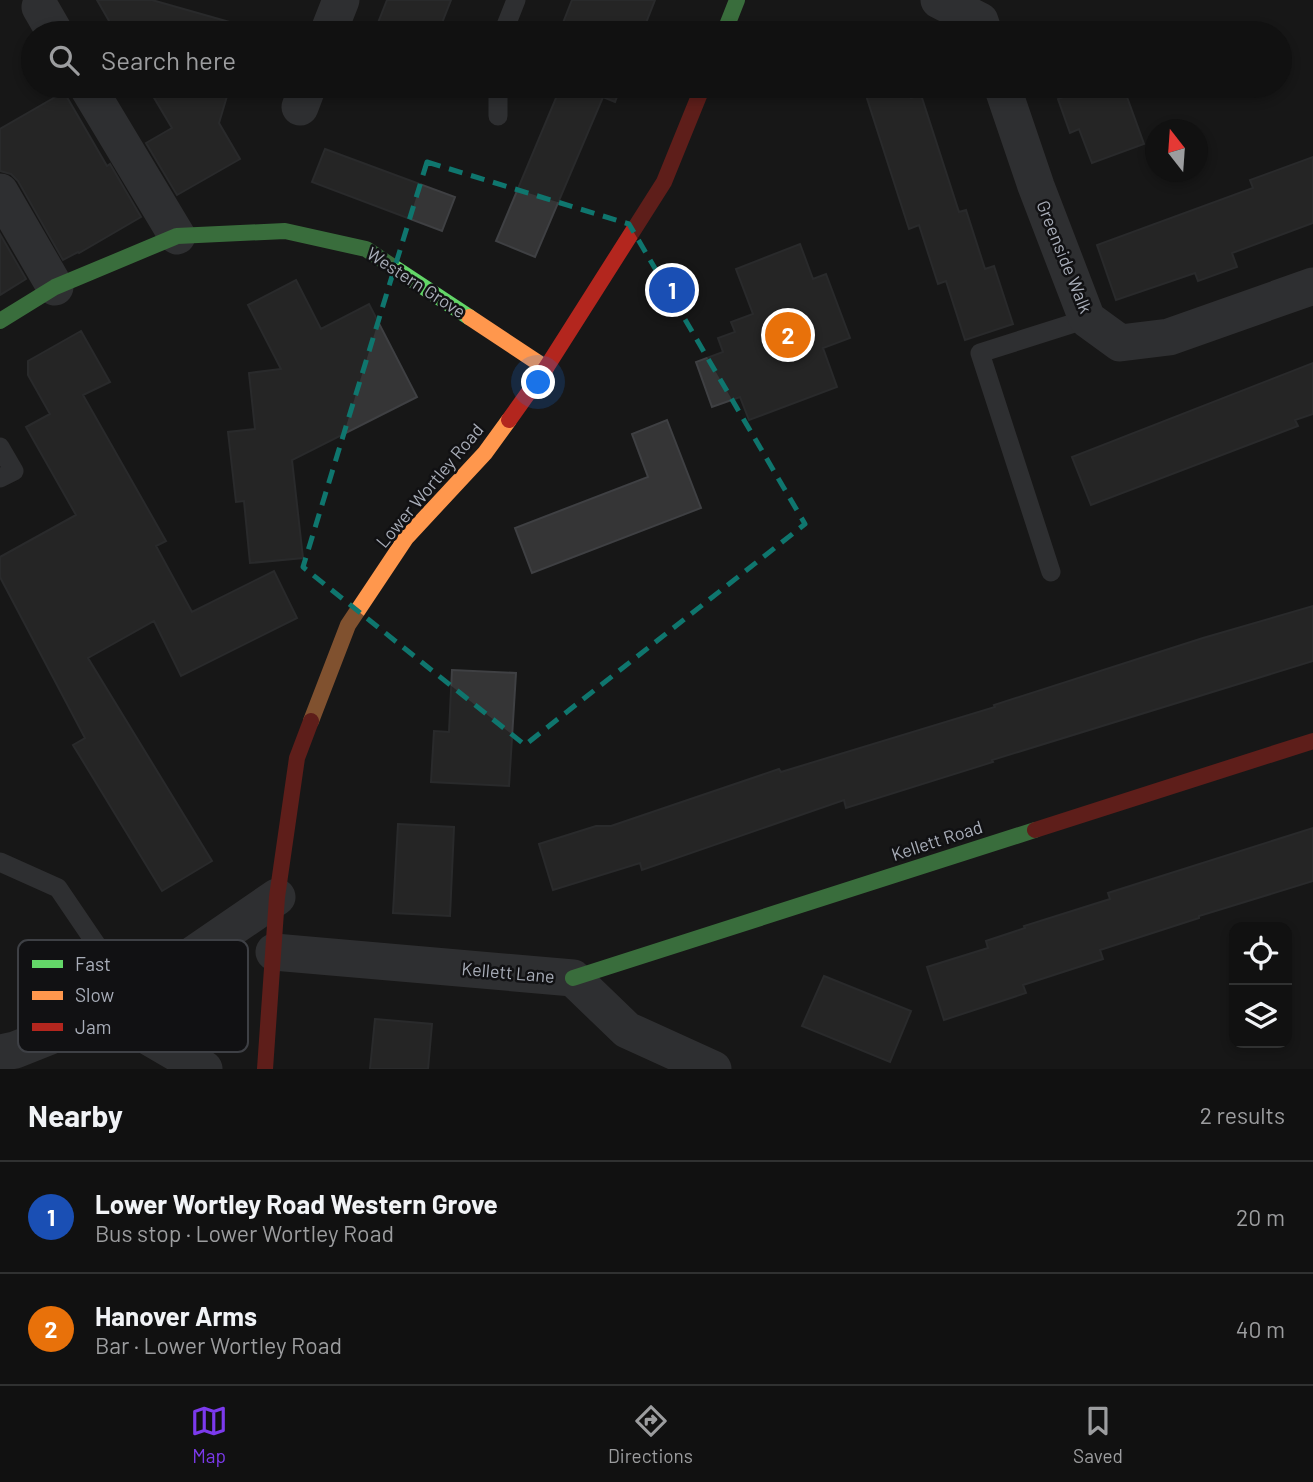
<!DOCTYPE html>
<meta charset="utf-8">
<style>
body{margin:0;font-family:Barlow,sans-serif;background:#1e1f1f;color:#f1f3f6}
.controls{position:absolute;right:21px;bottom:21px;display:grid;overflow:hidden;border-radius:14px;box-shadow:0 4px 10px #0003}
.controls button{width:63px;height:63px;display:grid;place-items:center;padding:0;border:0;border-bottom:2px solid #303131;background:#111;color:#f1f3f6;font:35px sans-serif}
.compass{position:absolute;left:1145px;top:119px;width:63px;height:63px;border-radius:50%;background:#111;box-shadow:0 4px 10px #0003;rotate:343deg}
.you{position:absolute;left:539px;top:383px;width:24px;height:24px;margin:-18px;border:5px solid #fff;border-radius:50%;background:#1a73e8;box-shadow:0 0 0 10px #1a73e833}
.badge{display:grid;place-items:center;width:46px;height:46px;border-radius:50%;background:#7c3aed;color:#fff;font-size:23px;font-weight:700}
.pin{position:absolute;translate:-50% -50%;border:4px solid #fff;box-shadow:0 2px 7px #0006}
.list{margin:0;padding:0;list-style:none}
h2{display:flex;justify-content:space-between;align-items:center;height:91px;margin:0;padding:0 28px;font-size:30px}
h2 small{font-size:23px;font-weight:400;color:#9c9d9f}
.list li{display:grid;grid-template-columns:46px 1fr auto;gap:21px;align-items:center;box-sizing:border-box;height:112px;padding:0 28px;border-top:2px solid #303131}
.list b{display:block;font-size:26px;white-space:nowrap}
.list p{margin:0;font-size:23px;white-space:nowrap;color:#9c9d9f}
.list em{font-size:23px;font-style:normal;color:#9c9d9f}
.icon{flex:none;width:38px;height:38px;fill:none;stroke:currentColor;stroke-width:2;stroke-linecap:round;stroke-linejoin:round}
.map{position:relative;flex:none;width:1313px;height:1069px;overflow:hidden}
.search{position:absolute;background:#111;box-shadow:0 4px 10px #0003;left:21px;right:21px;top:21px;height:77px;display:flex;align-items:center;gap:18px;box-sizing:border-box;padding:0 24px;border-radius:38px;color:#9c9d9f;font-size:26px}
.sheet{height:315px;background:#111}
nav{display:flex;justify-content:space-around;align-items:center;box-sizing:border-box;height:98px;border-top:2px solid #303131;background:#111;font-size:19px;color:#9c9d9f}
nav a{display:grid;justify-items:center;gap:4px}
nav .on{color:#7c3aed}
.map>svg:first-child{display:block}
</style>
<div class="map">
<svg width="1313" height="1069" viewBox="0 0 1313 1069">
<rect width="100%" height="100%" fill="#171717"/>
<!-- building -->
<path fill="#353536" stroke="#3f4043" stroke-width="2" d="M 97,0 L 152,0 L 247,27 L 245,33 L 116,33 Z
M 387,0 L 451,0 L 438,33 L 374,33 Z
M 572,0 L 655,0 L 642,33 L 559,33 Z
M 147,86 L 230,86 L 219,123 L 240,159 L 177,195 L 146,143 L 172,128 Z
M 561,86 L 621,86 L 615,102 L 603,97 L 535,257 L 496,241 Z
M 863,86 L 908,86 L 911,98 L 921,95 L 959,212 L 966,210 L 985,269 L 994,266 L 1013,324 L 965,340 L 946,281 L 938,284 L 919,225 L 909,229 Z
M 1094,86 L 1123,86 L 1144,144 L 1092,163 L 1079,129 L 1070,133 L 1058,99 Z
M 64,92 L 107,166 L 110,164 L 141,217 L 79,253 L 78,252 L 63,260 L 18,181 L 11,174 L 0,171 L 0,129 Z
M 325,149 L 455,197 L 442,231 L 312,182 Z
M 1313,157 L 1313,223 L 1232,253 L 1237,267 L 1198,281 L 1195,273 L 1116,300 L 1097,245 L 1253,188 L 1250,180 Z
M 0,234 L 26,279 L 0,295 Z
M 800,244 L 813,279 L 826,274 L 850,338 L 823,348 L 837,387 L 749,420 L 740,397 L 712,407 L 696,362 L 723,352 L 718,338 L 735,332 L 731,322 L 753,314 L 736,269 Z
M 296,280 L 321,329 L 369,304 L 417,397 L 292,460 L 303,558 L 250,563 L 244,501 L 236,502 L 228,432 L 255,429 L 249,373 L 281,369 L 248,305 Z
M 81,331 L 110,382 L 83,395 L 166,541 L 156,546 L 192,612 L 274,571 L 297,618 L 181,676 L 154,621 L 88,658 L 212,861 L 162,891 L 73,745 L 85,738 L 0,577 L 0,557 L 76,515 L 26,427 L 50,414 L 28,375 L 28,361 Z
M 1313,363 L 1313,414 L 1295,420 L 1298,426 L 1091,505 L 1072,457 Z
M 667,420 L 701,508 L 532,573 L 515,528 L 648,477 L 632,434 Z
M 1313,606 L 1313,661 L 992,760 L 993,762 L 846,808 L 844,800 L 642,870 L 640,863 L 553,890 L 539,844 L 596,826 L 611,826 L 779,769 L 781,772 L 995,707 L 994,705 L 1203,638 Z
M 452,670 L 516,673 L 509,786 L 431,782 L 434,731 L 449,732 Z
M 398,824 L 454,827 L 450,916 L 393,913 Z
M 1313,828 L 1313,881 L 1199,916 L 1199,918 L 1100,950 L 1103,959 L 1023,985 L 1026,993 L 944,1020 L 927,967 L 988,948 L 986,941 L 1025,928 L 1024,926 L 1110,899 L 1108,893 Z
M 824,976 L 911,1011 L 890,1062 L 802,1026 Z
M 375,1019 L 432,1024 L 428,1069 L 370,1069 Z"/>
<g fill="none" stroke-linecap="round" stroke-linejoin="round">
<!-- lane -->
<path stroke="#4b4c50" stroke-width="19" d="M 503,33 L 516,0
M 498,86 L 498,116
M 0,447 L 14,471 L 0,478
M 1051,572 L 980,353 L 1087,319
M 0,862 L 58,888 L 132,997"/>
<!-- street -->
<path stroke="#4b4c50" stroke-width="37" d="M 939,0 L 980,21 L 984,33
M 40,7 L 55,33
M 328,33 L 341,0
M 87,86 L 177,236
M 1002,86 L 1036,186 L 1087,319 L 1120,343 L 1169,337 L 1313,286
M 300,107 L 308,86
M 0,192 L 55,287
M 274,952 L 573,978 L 627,1030 L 713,1069
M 108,1013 L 277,897
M 0,1053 L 15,1050 L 108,1013 L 204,1069"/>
<!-- fast -->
<path stroke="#63d668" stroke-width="16" d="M 724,33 L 737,0
M 0,321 L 55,287 L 177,236 L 285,231 L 366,249 L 469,317
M 573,978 L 1035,830"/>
<!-- slow -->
<path stroke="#ff974d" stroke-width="16" d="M 469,317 L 546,368
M 311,721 L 348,625 L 406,538 L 485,453 L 509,420"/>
<!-- jam -->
<path stroke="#b3261e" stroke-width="16" d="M 509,420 L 546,368 L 664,182 L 703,86
M 1035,830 L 1313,741
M 265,1069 L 277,897 L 297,758 L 311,721"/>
</g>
<!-- marked area -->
<path d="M0 0H1313V1069H0ZM 427,162 L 629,224 L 805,524 L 525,745 L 303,567 Z" fill="#171717" fill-opacity=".55" fill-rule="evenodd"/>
<path fill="none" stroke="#0f766e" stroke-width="5" stroke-dasharray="14 9" stroke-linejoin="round" d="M 427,162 L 629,224 L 805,524 L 525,745 L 303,567 Z"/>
<g text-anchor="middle" stroke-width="5" stroke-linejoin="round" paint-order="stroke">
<!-- street labels -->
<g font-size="18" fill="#a8adb8" stroke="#111113">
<text transform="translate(1064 257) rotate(68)" y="6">Greenside Walk</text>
<text transform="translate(416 283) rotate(33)" y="6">Western Grove</text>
<text transform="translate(430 486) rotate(-50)" y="6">Lower Wortley Road</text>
<text transform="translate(937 841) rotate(-18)" y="6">Kellett Road</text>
<text transform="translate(508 973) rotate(5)" y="6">Kellett Lane</text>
</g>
</g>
<!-- legend -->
<rect x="18" y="940" width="230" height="112" rx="10" fill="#111113" stroke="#3e4045" stroke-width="2"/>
<rect x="32" y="960" width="31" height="8" fill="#63d668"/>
<rect x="32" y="991" width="31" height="9" fill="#ff974d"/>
<rect x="32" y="1023" width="31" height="8" fill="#b3261e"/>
<g font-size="19" fill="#a8adb8">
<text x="75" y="971">Fast</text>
<text x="75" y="1002">Slow</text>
<text x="75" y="1034">Jam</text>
</g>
</svg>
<div class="controls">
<button><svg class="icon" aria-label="locate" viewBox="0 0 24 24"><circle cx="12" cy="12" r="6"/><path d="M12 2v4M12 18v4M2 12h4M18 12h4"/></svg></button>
<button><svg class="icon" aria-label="layers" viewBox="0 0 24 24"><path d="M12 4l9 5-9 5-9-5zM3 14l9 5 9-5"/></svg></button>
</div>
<svg class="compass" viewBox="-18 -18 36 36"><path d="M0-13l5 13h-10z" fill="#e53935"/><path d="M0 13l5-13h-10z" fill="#9c9d9f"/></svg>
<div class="you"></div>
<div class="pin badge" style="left:672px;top:290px;background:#1a4fb4">1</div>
<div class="pin badge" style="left:788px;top:335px;background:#e8710a">2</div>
<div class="search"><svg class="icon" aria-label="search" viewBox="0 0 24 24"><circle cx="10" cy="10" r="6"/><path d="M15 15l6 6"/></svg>Search here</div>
</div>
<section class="sheet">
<h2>Nearby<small>2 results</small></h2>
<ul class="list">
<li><span class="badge" style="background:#1a4fb4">1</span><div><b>Lower Wortley Road Western Grove</b><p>Bus stop · Lower Wortley Road</p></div><em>20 m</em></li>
<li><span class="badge" style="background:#e8710a">2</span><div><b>Hanover Arms</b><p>Bar · Lower Wortley Road</p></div><em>40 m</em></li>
</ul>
</section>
<nav>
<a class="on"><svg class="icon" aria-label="map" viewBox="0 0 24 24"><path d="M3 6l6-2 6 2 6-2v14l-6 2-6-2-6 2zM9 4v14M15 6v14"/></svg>Map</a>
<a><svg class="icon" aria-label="directions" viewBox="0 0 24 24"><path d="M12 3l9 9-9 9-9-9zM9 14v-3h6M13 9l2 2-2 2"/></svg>Directions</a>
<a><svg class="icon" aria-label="saved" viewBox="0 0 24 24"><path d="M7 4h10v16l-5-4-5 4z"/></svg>Saved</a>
</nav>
